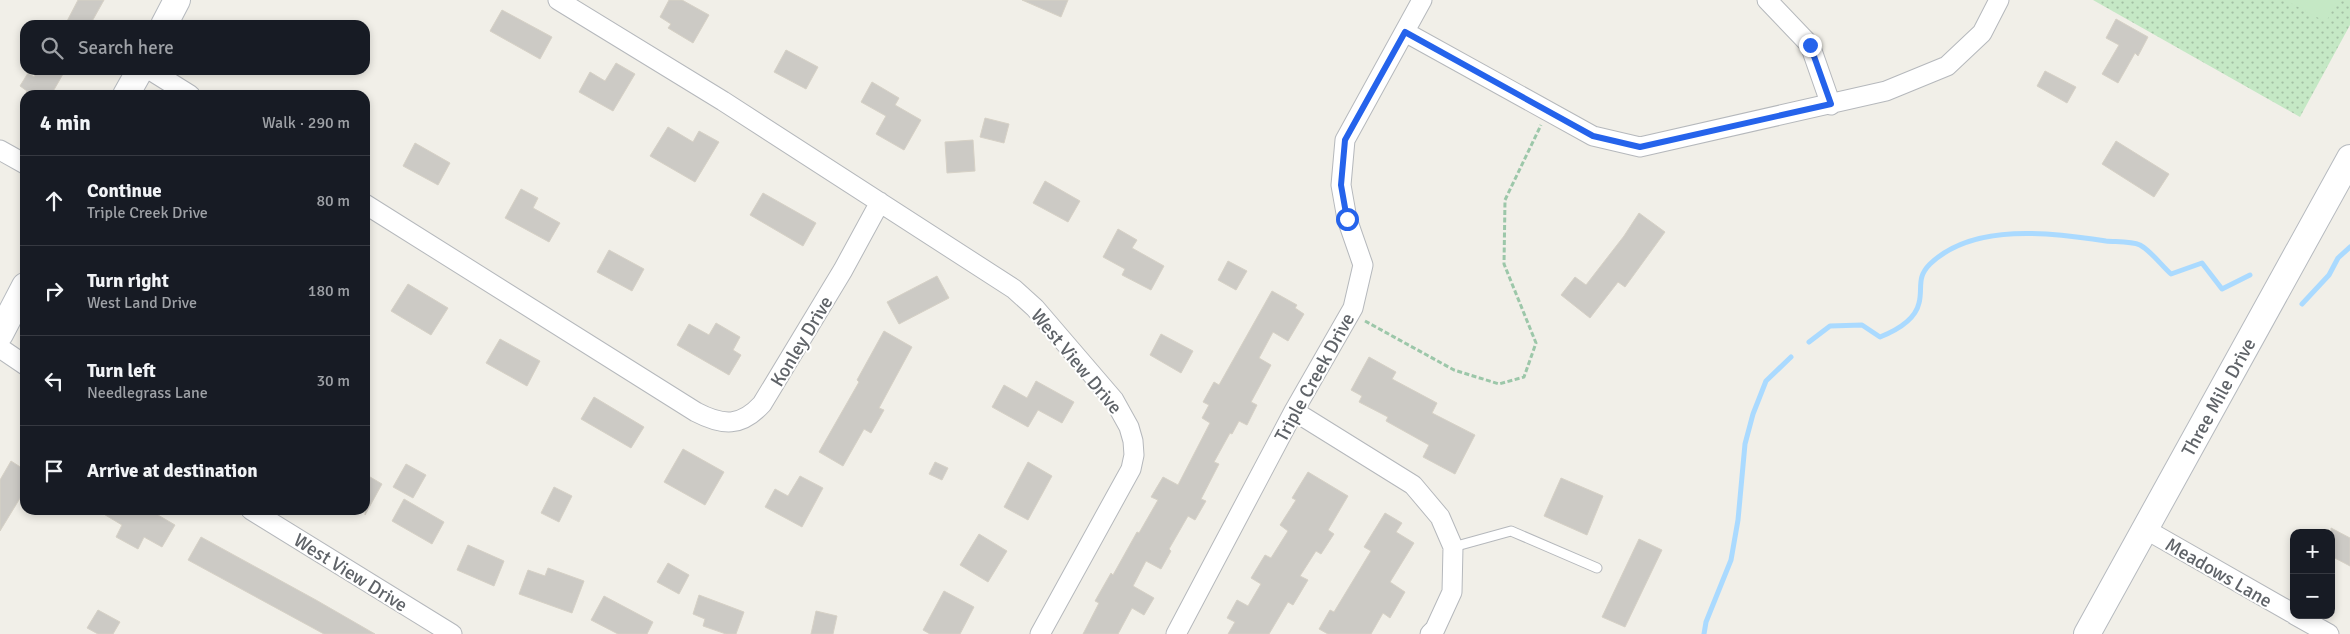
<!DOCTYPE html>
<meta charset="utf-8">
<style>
body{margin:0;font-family:Signika,sans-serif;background:#20242c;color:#f1f3f6}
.controls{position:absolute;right:15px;bottom:15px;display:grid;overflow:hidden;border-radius:10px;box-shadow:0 2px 8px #0003}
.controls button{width:45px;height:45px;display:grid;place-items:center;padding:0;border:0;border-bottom:1px solid #363941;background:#171b24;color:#f1f3f6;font:25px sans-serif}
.stop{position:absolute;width:15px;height:15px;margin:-11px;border:4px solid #2563eb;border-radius:50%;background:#fff}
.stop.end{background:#2563eb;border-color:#fff;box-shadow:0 1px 5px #0008}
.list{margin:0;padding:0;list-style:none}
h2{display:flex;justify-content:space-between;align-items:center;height:65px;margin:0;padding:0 20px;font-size:21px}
h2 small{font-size:16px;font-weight:400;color:#9ea1a6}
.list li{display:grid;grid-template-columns:32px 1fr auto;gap:15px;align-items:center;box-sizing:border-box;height:90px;padding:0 20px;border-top:1px solid #363941}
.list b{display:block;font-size:19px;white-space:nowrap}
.list p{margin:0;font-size:16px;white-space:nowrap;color:#9ea1a6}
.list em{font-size:16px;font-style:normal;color:#9ea1a6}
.icon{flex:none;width:28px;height:28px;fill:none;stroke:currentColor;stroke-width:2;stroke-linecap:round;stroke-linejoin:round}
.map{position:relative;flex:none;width:2350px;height:634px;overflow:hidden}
.search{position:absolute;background:#171b24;box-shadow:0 2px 8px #0003;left:20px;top:20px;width:350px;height:55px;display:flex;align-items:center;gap:12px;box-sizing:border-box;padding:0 18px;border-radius:15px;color:#9ea1a6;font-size:19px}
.panel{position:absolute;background:#171b24;box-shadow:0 2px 8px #0003;left:20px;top:90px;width:350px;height:425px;border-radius:15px}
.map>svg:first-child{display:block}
</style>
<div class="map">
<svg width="2350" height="634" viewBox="0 0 2350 634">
<defs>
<pattern id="park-dots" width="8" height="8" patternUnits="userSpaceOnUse" patternTransform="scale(1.25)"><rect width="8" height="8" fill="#c5e8c5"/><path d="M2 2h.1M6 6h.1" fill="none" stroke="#a3c0a4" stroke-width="1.8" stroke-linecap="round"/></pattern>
</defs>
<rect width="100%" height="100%" fill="#f1efe8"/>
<!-- park -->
<path fill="url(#park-dots)" d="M 2093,0 L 2350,0 L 2350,25 L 2300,117 Z"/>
<!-- garden -->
<path fill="#c5e8c5" d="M 2285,0 L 2338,0 L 2326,22 Z"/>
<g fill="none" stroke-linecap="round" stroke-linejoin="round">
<!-- stream -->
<path stroke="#aadaff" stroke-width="5" d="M 2302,304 L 2329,275 L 2338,258 L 2350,247
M 1809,342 L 1830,326 L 1862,325 L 1880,337 C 1895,331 1915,321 1919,303 C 1923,288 1916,278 1930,264 C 1974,222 2051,233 2106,241 C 2115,242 2131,241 2140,245 C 2151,251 2161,265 2171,274 L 2202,263 L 2222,289 L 2250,275
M 1704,634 L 1706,622 L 1731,560 L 1738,520 L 1745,444 L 1753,414 L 1766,381 L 1791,357"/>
</g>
<!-- building -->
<path fill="#cccac5" stroke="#d6d1c6" d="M 78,0 L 104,0 L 90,25 L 65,25 Z
M 669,0 L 682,0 L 709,15 L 693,43 L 668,28 L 671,24 L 660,17 Z
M 1022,0 L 1068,0 L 1061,17 Z
M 502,10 L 552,37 L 540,59 L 490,31 Z
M 2116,19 L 2148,37 L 2138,56 L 2135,53 L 2118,83 L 2102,74 L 2119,45 L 2106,38 Z
M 786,50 L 818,67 L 806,89 L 774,72 Z
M 616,63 L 635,74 L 613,111 L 579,92 L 590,72 L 605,81 Z
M 38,70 L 56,70 L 63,74 L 51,95 L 25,95 L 27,91 L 20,86 L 28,73 L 34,77 Z
M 2045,71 L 2076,87 L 2067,103 L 2037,86 Z
M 872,82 L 899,98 L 895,105 L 921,120 L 904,150 L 876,134 L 886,116 L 861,102 Z
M 985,118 L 1009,124 L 1004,143 L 980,137 Z
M 668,127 L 693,142 L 699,131 L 719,142 L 695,182 L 650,156 Z
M 973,140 L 975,171 L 947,173 L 945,142 Z
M 2116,141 L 2169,174 L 2154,197 L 2102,164 Z
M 415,143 L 450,163 L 438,185 L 403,166 Z
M 1045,181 L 1080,201 L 1068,222 L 1033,203 Z
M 521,189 L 538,198 L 533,208 L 560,223 L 549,242 L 505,218 Z
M 763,193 L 816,223 L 803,246 L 750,215 Z
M 1639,213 L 1665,232 L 1625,287 L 1618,282 L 1590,318 L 1561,295 L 1575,277 L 1586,285 L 1624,236 Z
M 1118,229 L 1137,240 L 1132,248 L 1164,266 L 1151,290 L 1122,275 L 1125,269 L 1103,257 Z
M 609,250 L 644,269 L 632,291 L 597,272 Z
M 1228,261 L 1247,271 L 1236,290 L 1218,280 Z
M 937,276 L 949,298 L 899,324 L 887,302 Z
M 408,284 L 448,308 L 431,335 L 391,311 Z
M 1272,291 L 1297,305 L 1295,308 L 1304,314 L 1288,341 L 1273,332 L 1259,358 L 1271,365 L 1251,402 L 1257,405 L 1247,425 L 1239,421 L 1232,434 L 1230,433 L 1214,462 L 1219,464 L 1201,499 L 1206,501 L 1195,520 L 1188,516 L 1169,549 L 1171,551 L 1161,569 L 1146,561 L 1133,586 L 1154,598 L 1144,615 L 1132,608 L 1118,634 L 1083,634 L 1099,603 L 1095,601 L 1111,573 L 1113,575 L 1137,532 L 1139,533 L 1158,500 L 1151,497 L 1163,477 L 1178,485 L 1210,423 L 1202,418 L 1209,405 L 1203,402 L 1214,382 L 1219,385 Z
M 716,323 L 740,337 L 733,350 L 741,355 L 729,375 L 677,345 L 689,324 L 709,335 Z
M 884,331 L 912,347 L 879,408 L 884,410 L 871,433 L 864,429 L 843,466 L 819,452 L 859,382 L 857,380 Z
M 1161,334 L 1193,351 L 1181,373 L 1150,355 Z
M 500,339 L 540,361 L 527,386 L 486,363 Z
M 1369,357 L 1396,372 L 1392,379 L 1437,403 L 1432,413 L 1475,435 L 1455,474 L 1423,457 L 1429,445 L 1386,421 L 1388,417 L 1359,402 L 1362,396 L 1351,390 Z
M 1036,381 L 1074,402 L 1062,423 L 1038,410 L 1028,427 L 992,407 L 1004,385 L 1027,398 Z
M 594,397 L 644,427 L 631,448 L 581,419 Z
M 683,449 L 724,472 L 705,505 L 664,482 Z
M 11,461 L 25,470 L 25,490 L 0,531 L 0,480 Z
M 935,462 L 948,468 L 942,480 L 929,474 Z
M 1028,462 L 1052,476 L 1028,520 L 1004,507 Z
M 406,464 L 426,475 L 413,498 L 393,487 Z
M 1308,472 L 1348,496 L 1328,530 L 1334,534 L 1321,554 L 1316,551 L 1300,576 L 1308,580 L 1293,605 L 1288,602 L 1269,634 L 1228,634 L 1235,622 L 1227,618 L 1237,600 L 1248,606 L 1261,584 L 1251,578 L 1265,555 L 1271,558 L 1288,531 L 1280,525 L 1296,500 L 1292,498 Z
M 365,474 L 382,484 L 365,515 Z
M 800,476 L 823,488 L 802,527 L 765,507 L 775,489 L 788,496 Z
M 1561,478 L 1603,496 L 1587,535 L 1544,516 Z
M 554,487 L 572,496 L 559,522 L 541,513 Z
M 404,499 L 444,522 L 432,544 L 392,521 Z
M 97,510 L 161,510 L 158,515 L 175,525 L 162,547 L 144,537 L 138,549 L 116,537 L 122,525 Z
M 1385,513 L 1402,523 L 1396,532 L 1414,543 L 1390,582 L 1405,592 L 1390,618 L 1383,613 L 1371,634 L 1328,634 L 1319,629 L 1330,610 L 1334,612 L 1371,551 L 1364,547 Z
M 2331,528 L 2350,538 L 2350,566 L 2331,556 Z
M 979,534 L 1007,551 L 988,582 L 960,565 Z
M 201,537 L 316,600 L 375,634 L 324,634 L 188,560 Z
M 1639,539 L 1662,550 L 1625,627 L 1602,617 Z
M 468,545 L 504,561 L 494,586 L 457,570 Z
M 668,563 L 689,575 L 679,594 L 657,582 Z
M 548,568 L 584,581 L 572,613 L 519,594 L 528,570 L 545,576 Z
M 944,591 L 974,607 L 960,634 L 930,634 L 923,630 Z
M 699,595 L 744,612 L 736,634 L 726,634 L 703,626 L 705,619 L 693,614 Z
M 604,596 L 653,622 L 647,634 L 618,634 L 591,620 Z
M 98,610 L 120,622 L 113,634 L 98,634 L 87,628 Z
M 816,611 L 837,616 L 833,634 L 811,634 Z"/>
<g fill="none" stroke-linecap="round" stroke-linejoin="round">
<defs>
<path id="lane" d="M 1453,547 L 1511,531 L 1597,568"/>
<path id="street" d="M 558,0 L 723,101 L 1014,289 L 1035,308 L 1114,400 L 1129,427 L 1133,441 L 1134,455 L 1131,469 L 1040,634
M 1767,0 L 1810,45 L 1831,105
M 1405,32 L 1593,136 L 1640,147 L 1886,91 L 1947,66 L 1982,33 L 1999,0
M 150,70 L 190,95
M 0,150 L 25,164
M 365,204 L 696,412 C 723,426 741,427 762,404 L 843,270 L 880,202
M 0,348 L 25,365
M 1294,411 L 1413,485 L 1440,517 L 1453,547 L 1452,592 L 1435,629 L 1430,634
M 251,510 L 452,634
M 2145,529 L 2294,614
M 2295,615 L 2329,634
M 1176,634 L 1294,411 L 1353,308 L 1363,265 L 1347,219 L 1341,185 L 1345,140 L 1422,0"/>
<g id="secondary">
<path d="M 164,25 L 177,0"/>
<path d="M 126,95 L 140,70"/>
<path d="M 0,334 L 25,286"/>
<path id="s1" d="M 2087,634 L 2350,158"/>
</g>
</defs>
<!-- lane casing -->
<use href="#lane" stroke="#b5b8bc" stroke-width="11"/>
<!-- street casing -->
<use href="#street" stroke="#b5b8bc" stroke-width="21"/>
<!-- secondary casing -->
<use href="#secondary" stroke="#b6babf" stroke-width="28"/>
<!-- path -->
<path stroke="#9cc7a9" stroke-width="3" stroke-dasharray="5 2.5" stroke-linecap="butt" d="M 1365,321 L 1454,370 L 1499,384 L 1524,377 L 1536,343 L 1504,264 L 1505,200 L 1541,125"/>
<!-- lane -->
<use href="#lane" stroke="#fff" stroke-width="9"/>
<!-- street -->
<use href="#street" stroke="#fff" stroke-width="19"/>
<!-- secondary -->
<use href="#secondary" stroke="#fff" stroke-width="26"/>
</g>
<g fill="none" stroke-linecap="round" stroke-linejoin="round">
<!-- route -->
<path stroke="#2563eb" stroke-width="6" d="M 1347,219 L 1341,185 L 1345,140 L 1405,32 L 1593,136 L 1640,147 L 1831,104 L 1810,45"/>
</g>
<g text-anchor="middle" stroke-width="4" stroke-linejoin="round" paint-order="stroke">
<!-- street labels -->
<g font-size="19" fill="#5f6368" stroke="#fff">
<text transform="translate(801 341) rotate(-59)" y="7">Konley Drive</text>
<text transform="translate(1077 361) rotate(50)" y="7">West View Drive</text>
<text transform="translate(1314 377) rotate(-61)" y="7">Triple Creek Drive</text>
<text dy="7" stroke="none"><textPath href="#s1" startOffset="271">Three Mile Drive</textPath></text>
<text transform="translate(351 572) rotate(32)" y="7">West View Drive</text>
<text transform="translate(2219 572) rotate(30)" y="7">Meadows Lane</text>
</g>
</g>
</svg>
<div class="controls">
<button>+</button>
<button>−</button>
</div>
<div class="stop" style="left:1347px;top:219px"></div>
<div class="stop end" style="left:1810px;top:45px"></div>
<div class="search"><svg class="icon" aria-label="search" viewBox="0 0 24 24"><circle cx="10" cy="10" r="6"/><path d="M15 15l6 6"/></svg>Search here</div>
<section class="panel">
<h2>4 min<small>Walk · 290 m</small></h2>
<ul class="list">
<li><svg class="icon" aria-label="ahead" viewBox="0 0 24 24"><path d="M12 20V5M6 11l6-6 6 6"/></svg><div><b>Continue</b><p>Triple Creek Drive</p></div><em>80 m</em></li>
<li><svg class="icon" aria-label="right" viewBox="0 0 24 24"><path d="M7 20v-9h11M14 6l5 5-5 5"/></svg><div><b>Turn right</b><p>West Land Drive</p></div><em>180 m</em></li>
<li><svg class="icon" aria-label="left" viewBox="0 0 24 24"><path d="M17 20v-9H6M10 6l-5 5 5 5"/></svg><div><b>Turn left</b><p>Needlegrass Lane</p></div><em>30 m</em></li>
<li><svg class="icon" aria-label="arrive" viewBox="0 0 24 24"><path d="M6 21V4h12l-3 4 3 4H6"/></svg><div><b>Arrive at destination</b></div></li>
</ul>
</section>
</div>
